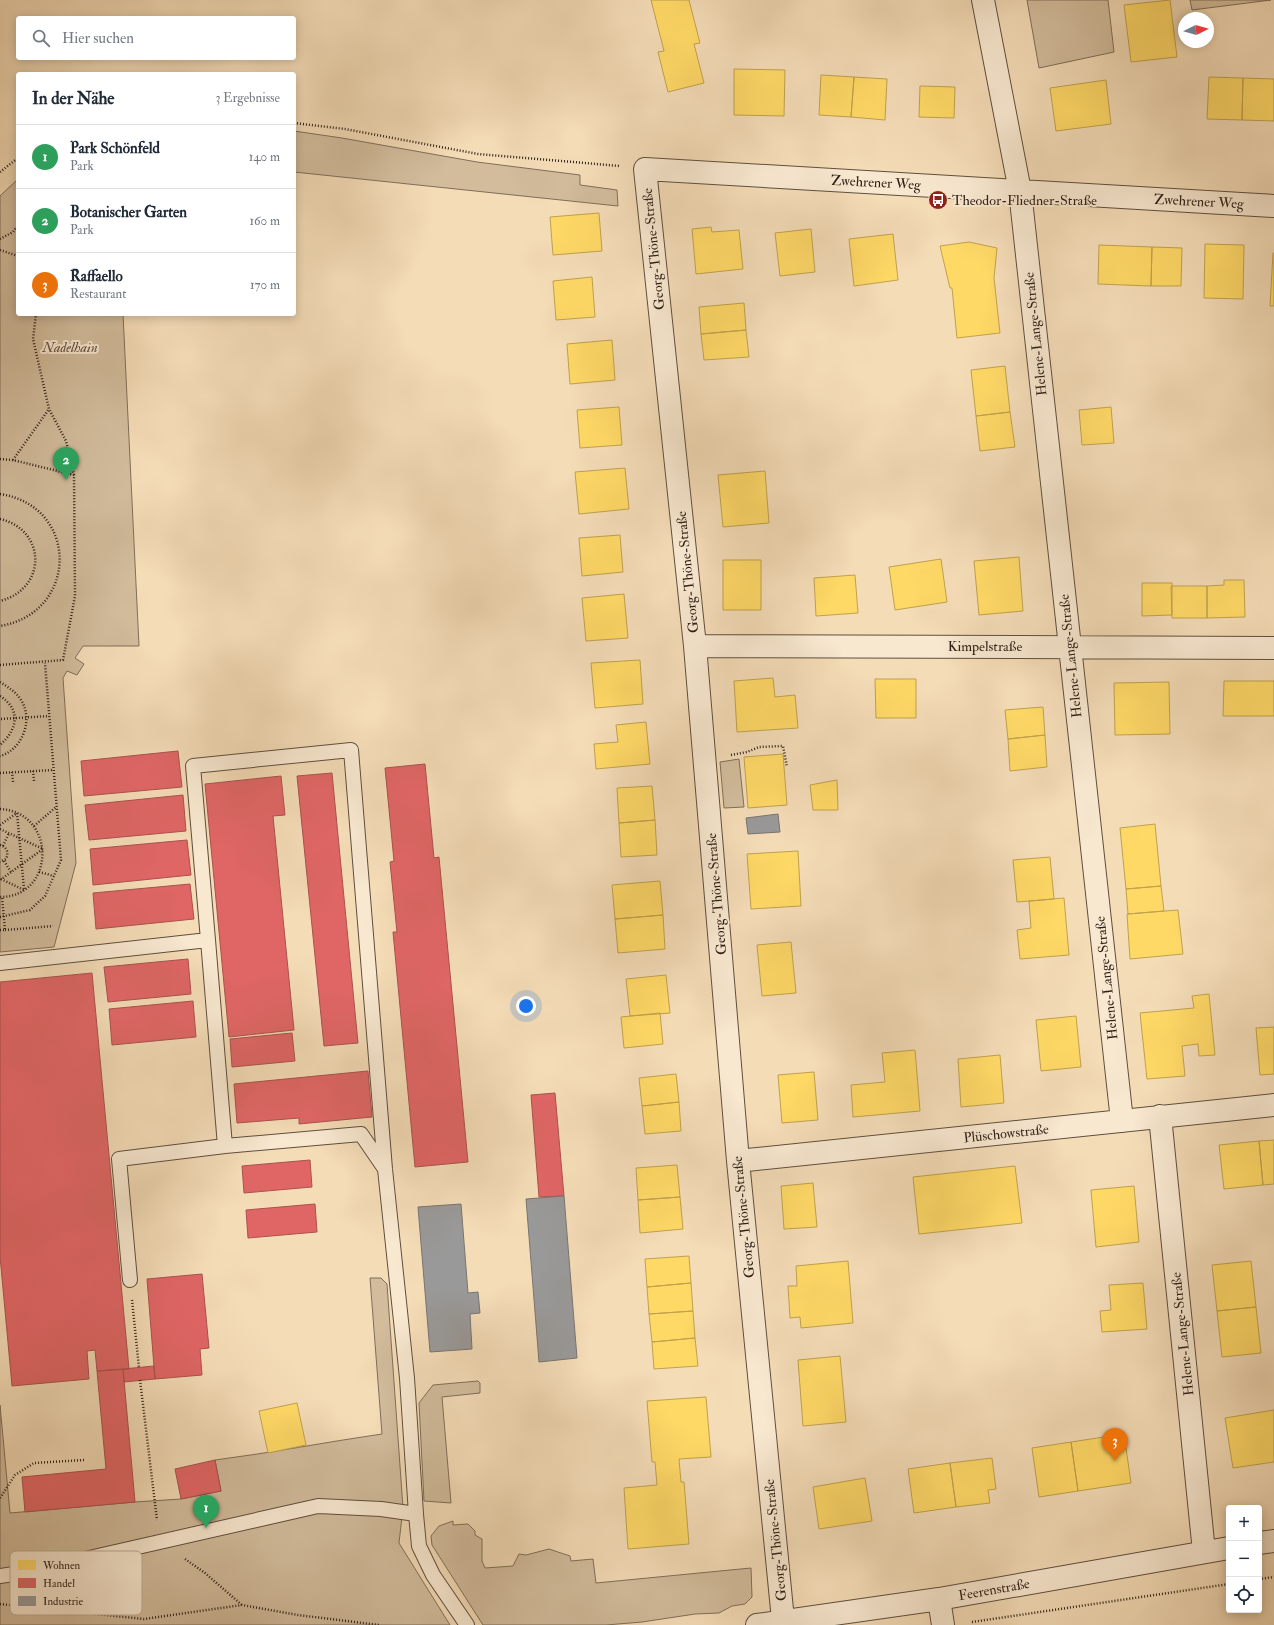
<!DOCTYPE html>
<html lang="de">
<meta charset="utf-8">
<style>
body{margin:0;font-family:"IM FELL Double Pica",serif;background:#f6f6f7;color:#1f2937}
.controls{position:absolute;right:12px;bottom:12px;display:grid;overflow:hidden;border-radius:4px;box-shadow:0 2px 10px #0003}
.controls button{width:36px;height:36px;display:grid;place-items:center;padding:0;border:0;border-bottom:1px solid #e0e1e3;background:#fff;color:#1f2937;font:20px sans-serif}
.compass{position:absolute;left:1178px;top:12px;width:36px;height:36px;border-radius:50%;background:#fff;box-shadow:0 2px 10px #0003;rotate:85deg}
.you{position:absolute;left:526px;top:1006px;width:14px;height:14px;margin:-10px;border:3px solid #fff;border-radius:50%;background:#1a73e8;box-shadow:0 0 0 6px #1a73e833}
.badge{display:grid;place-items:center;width:26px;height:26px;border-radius:50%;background:#8f2418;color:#fff;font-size:13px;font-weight:700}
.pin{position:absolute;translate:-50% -33px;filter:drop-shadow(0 1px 2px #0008)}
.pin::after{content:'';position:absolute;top:21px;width:14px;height:12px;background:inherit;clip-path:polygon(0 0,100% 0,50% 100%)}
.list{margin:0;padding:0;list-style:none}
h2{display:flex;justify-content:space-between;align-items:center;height:52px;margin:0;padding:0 16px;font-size:17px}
h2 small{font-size:13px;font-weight:400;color:#747a83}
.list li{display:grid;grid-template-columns:26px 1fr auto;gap:12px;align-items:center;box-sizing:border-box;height:64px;padding:0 16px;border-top:1px solid #e0e1e3}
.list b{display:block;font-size:15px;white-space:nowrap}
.list p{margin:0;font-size:13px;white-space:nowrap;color:#747a83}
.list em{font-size:13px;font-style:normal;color:#747a83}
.icon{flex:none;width:22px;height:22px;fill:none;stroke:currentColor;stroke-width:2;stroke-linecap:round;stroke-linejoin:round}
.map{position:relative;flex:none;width:1274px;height:1625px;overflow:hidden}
.search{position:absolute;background:#fff;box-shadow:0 2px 10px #0003;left:16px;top:16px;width:280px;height:44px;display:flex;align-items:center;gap:10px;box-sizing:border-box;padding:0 14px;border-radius:4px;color:#747a83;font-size:15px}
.panel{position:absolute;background:#fff;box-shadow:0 2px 10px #0003;left:16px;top:72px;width:280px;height:244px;border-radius:4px}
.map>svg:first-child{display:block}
</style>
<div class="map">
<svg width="1274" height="1625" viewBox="0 0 1274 1625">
<rect width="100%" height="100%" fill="#f4dcb7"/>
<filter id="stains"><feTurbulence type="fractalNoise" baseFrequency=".005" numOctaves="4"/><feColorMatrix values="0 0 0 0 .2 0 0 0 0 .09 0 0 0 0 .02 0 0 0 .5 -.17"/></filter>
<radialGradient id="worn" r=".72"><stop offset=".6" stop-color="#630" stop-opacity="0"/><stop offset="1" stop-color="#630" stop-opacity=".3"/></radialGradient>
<!-- green -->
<path fill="#d2bc9c" stroke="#806e5a" d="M 1027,0 L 1108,0 L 1114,52 L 1039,68 Z
M 1190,0 L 1271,0 L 1192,10 Z
M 294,131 L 342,138 L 477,162 L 580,175 L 580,185 L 617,190 L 618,206 L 294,172 Z
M 18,179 L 18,314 L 123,314 L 139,646 L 83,646 L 75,658 L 84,664 L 77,675 L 67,671 L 63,678 L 76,863 L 54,947 L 0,952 L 0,196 Z
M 739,759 L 744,807 L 724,808 L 720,762 Z
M 370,1278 L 381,1278 L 387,1284 L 403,1508 L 399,1543 L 450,1625 L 0,1625 L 0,1405 L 10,1513 L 135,1502 L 181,1499 L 221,1491 L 215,1460 C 271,1453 326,1442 382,1434 Z
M 478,1381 L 480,1383 L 480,1393 L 442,1397 L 451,1503 L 424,1501 L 419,1403 L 433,1385 Z
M 453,1521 L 453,1525 L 468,1524 L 475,1531 L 475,1535 L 482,1539 L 482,1561 L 485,1568 L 513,1566 L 519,1554 L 526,1555 L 549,1549 L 570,1556 L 571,1561 L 593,1559 L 596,1583 L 751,1568 L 752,1597 L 745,1604 L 732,1606 L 719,1613 L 695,1614 L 642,1622 L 606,1625 L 483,1625 L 432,1545 L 431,1536 L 439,1526 Z"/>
<!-- homes -->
<path fill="#ffd966" stroke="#c0a14e" d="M 651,0 L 689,0 L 700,43 L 694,44 L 704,83 L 668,92 L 658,52 L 664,51 Z
M 1170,0 L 1177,57 L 1131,62 L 1124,5 Z
M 734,69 L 785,70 L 784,116 L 734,115 Z
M 821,75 L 854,77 L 851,117 L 819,115 Z
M 854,77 L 887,79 L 885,120 L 851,117 Z
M 1209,77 L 1243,78 L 1242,120 L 1207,119 Z
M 1243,78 L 1274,79 L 1274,121 L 1242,120 Z
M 1106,80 L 1111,124 L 1056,131 L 1050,88 Z
M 920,86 L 955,87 L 954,118 L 919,117 Z
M 599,213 L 602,251 L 553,255 L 550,217 Z
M 711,227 L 712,232 L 739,230 L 743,269 L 696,274 L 692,229 Z
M 811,229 L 815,272 L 780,276 L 775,233 Z
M 893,234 L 898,280 L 854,286 L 849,239 Z
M 969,242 L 997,248 L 994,278 L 1000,333 L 957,338 L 952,288 L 950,288 L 940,246 Z
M 1205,244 L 1244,245 L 1243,299 L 1204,298 Z
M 1099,245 L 1152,247 L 1151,286 L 1098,284 Z
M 1152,247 L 1182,248 L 1181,286 L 1151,286 Z
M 1273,253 L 1274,253 L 1274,306 L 1270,306 Z
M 592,277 L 595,317 L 556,320 L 553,281 Z
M 744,303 L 746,330 L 701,334 L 699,307 Z
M 746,330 L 749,357 L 704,360 L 701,334 Z
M 612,340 L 615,380 L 570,384 L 567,344 Z
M 1005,366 L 1010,412 L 976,416 L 971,370 Z
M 619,407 L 622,445 L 580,448 L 577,410 Z
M 1111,407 L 1114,443 L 1082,445 L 1079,410 Z
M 1010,412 L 1015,447 L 980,451 L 976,416 Z
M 625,468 L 629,509 L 579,514 L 575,472 Z
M 765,471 L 769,523 L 723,527 L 718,475 Z
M 620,535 L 623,572 L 582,576 L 579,538 Z
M 1019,557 L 1023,611 L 979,615 L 974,561 Z
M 941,559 L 947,602 L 895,610 L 889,567 Z
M 723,560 L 761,560 L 761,610 L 723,610 Z
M 855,575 L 858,613 L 816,616 L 814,578 Z
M 1224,580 L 1244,580 L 1245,617 L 1207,618 L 1207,586 L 1224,585 Z
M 1142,583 L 1172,583 L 1172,615 L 1142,616 Z
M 1171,586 L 1207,586 L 1207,618 L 1172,618 Z
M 624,594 L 628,638 L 586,641 L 582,598 Z
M 640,660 L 643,704 L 595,708 L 591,663 Z
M 773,678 L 775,697 L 795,695 L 798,728 L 737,732 L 734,681 Z
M 875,679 L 916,679 L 916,718 L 876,718 Z
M 1224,681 L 1274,681 L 1274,716 L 1223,716 Z
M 1169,682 L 1170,734 L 1115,735 L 1114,683 Z
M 1043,707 L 1045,735 L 1008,739 L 1005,710 Z
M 646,722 L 650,764 L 596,769 L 594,744 L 618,742 L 616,725 Z
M 1045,735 L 1047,767 L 1010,771 L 1008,739 Z
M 783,754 L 787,805 L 748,808 L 744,757 Z
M 837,780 L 838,810 L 813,810 L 810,785 Z
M 652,786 L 655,820 L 619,823 L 617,788 Z
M 655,820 L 657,855 L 621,857 L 619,823 Z
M 1155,824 L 1161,886 L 1126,889 L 1120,828 Z
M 798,851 L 801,906 L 751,909 L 747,854 Z
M 1050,857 L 1054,899 L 1017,902 L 1013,860 Z
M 660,881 L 663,915 L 615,919 L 612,885 Z
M 1161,886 L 1164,911 L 1128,914 L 1126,889 Z
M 1064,898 L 1069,955 L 1020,959 L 1017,930 L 1031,928 L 1029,901 Z
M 1178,910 L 1183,954 L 1130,959 L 1127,914 Z
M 663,915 L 665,949 L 618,953 L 615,919 Z
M 791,942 L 796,993 L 762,996 L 757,945 Z
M 666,975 L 670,1013 L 630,1016 L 626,979 Z
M 1209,994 L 1215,1055 L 1199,1056 L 1198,1044 L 1182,1046 L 1185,1076 L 1147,1079 L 1140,1013 L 1194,1008 L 1192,996 Z
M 660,1013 L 663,1044 L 624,1048 L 621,1017 Z
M 1076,1016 L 1081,1067 L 1041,1071 L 1036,1020 Z
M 1274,1027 L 1274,1074 L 1260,1075 L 1256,1028 Z
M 915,1050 L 920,1111 L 853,1117 L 851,1085 L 885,1082 L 882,1053 Z
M 1000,1055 L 1004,1103 L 961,1107 L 958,1059 Z
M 814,1072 L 818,1120 L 782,1123 L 778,1075 Z
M 676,1074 L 679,1102 L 642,1106 L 639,1078 Z
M 679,1102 L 681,1131 L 645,1134 L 642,1106 Z
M 1274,1140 L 1274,1184 L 1263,1185 L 1259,1141 Z
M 1259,1141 L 1263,1185 L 1224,1189 L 1219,1145 Z
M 677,1165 L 680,1197 L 638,1200 L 636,1168 Z
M 1015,1166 L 1022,1223 L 919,1234 L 913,1177 Z
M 813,1183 L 817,1227 L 784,1229 L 781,1186 Z
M 1134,1186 L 1139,1242 L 1096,1247 L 1091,1190 Z
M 680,1197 L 683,1229 L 640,1233 L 638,1200 Z
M 689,1256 L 691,1283 L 647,1287 L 645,1259 Z
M 848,1261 L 853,1323 L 801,1328 L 800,1317 L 790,1318 L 788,1286 L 797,1286 L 796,1266 Z
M 1251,1261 L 1256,1307 L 1217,1311 L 1212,1265 Z
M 691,1283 L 693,1311 L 649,1314 L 647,1287 Z
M 1143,1283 L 1147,1329 L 1102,1332 L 1100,1311 L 1111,1310 L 1109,1285 Z
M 1256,1307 L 1261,1353 L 1222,1357 L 1217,1311 Z
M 693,1311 L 695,1338 L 652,1342 L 649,1314 Z
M 695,1338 L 698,1366 L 654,1369 L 652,1342 Z
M 840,1356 L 846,1422 L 803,1426 L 798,1360 Z
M 706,1397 L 711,1457 L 679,1459 L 681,1482 L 684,1482 L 689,1544 L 628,1549 L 624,1488 L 657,1485 L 655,1462 L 652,1462 L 647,1401 Z
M 297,1403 L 306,1445 L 268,1453 L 259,1411 Z
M 1274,1410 L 1274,1462 L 1233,1468 L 1225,1418 Z
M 1124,1434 L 1131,1483 L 1078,1491 L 1071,1442 Z
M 1071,1442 L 1078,1491 L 1039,1497 L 1032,1448 Z
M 992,1458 L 996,1489 L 988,1490 L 990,1503 L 956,1507 L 950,1463 Z
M 950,1463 L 956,1507 L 914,1513 L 908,1469 Z
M 865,1478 L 872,1521 L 819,1529 L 813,1487 Z"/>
<!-- shops -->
<path fill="#e06666" stroke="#aa514e" d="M 178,751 L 182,787 L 84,796 L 81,761 Z
M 425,764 L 434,858 L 439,857 L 468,1162 L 415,1167 L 393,932 L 397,932 L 390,862 L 394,861 L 385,768 Z
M 332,773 L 358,1043 L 324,1046 L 297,776 Z
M 281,776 L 285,815 L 273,816 L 294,1030 L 229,1037 L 205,784 Z
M 183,795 L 186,831 L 89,840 L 85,805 Z
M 187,840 L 191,875 L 93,885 L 90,849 Z
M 190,884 L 194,919 L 96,929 L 93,893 Z
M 188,959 L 191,994 L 108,1002 L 104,967 Z
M 92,973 L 129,1369 L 97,1371 L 95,1350 L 87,1351 L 89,1379 L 12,1386 L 0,1256 L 0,982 Z
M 193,1001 L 196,1037 L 112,1045 L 109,1009 Z
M 292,1033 L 295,1061 L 232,1067 L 230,1039 Z
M 368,1071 L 372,1117 L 299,1124 L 299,1118 L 237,1123 L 234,1084 Z
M 555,1093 L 564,1196 L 539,1197 L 531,1095 Z
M 310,1160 L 312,1187 L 244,1193 L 242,1166 Z
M 315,1204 L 317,1232 L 248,1238 L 246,1210 Z
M 202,1274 L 209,1348 L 200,1349 L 202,1375 L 155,1379 L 147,1279 Z
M 154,1366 L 155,1379 L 124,1382 L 123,1369 Z
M 123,1369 L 135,1502 L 25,1512 L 22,1477 L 106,1469 L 97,1371 Z
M 215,1460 L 221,1491 L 181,1499 L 175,1469 Z"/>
<!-- industry -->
<path fill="#999" stroke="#797472" d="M 778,814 L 780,832 L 748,834 L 746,818 Z
M 564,1196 L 577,1358 L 539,1362 L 526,1199 Z
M 461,1204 L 468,1293 L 478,1292 L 480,1313 L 470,1314 L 472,1349 L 430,1352 L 418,1207 Z"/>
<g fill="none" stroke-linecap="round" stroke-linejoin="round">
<defs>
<path id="service" d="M 208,940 L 225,1146
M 0,963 L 208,940 L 193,766 L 351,750 L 385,1169 L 407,1378 L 416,1514
M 130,1280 L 119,1159 L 225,1146 L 361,1134 L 385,1169
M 0,1576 L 32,1571 L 318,1506 L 381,1509 L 416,1514 L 419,1546 L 433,1575 L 467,1625"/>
<path id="minor" d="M 983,0 L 1020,191 L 1122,1121
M 695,646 L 1274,648
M 1160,1116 L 1204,1552
M 738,1161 L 1274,1105
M 1259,1543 L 1274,1541
M 939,1599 L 943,1625
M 783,1620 L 738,1161 L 695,646 L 645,169 L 1274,206
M 757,1625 L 939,1599 L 1229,1548"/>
</defs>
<!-- service casing -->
<use href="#service" stroke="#5f4e3f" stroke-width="16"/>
<!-- minor casing -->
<use href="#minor" stroke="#5f4e3f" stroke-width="24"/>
<!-- path -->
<path stroke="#2d1f17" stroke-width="2.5" stroke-dasharray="1 2" stroke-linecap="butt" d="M 294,123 L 345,129 L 478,154 L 620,166
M 0,172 L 18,158
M 0,239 L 13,232 L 18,225
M 0,250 L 18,256
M 0,459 L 13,460 L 74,475
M 13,460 L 49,409
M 0,494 C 80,506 79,613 0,626
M 0,519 C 47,530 47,589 0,601
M 0,665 L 63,660 L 75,596 L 74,475 L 66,441 L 49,409 L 33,339 L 36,314
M 0,682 C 8,687 16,692 21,700 C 34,720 22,750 0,756
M 0,696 C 22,710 17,730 0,745
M 1,719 L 49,716
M 731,755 L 747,752 L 759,747 L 783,746 L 787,767
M 33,771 L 34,781
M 12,772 L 13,782
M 0,773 L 53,770
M 0,809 C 57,812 56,897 0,897
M 0,825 L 17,813 L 24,889
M 34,826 L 56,807
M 0,829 L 43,849 L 0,880
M 0,845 C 7,847 9,853 6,859 L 0,862
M 3,846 L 9,833
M 4,861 L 11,872
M 39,872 L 54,876
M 1,879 L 24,890
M 0,917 L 30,910 L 45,896 L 61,860 L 45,663
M 0,930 L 5,930 L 2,897
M 5,930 L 53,926
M 132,1300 L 139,1368
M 140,1380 L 157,1520
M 0,1498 L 15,1475 L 34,1463 L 84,1460
M 185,1559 L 205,1573 L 242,1605
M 1259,1579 L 1274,1577
M 0,1604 L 144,1619 L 242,1605 L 298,1615 L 379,1625
M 972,1622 L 1229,1584"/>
<!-- service -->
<use href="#service" stroke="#f8e8d0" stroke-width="14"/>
<!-- minor -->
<use href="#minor" stroke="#f8e8d0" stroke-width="22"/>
</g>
<!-- icons -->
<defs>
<symbol id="bus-disc" viewBox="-11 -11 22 22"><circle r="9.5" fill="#8f2418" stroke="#f8e8d0"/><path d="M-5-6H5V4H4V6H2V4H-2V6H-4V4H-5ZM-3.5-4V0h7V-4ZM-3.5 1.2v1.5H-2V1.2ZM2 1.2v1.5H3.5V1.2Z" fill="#fff"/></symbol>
</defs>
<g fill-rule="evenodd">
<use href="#bus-disc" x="927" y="189" width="22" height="22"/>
</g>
<g text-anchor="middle" stroke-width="4" stroke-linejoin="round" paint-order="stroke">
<!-- street labels -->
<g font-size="14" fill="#2d1f17" stroke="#f8e8d0">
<text transform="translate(876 182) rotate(3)" y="5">Zwehrener Weg</text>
<text transform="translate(1199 201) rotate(3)" y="5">Zwehrener Weg</text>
<text transform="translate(653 249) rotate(-96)" y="5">Georg-Thöne-Straße</text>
<text transform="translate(1035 334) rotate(-96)" y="5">Helene-Lange-Straße</text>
<text transform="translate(687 572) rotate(-96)" y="5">Georg-Thöne-Straße</text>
<text x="985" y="651">Kimpelstraße</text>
<text transform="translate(1070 656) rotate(-96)" y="5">Helene-Lange-Straße</text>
<text transform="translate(716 894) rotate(-95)" y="5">Georg-Thöne-Straße</text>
<text transform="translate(1106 978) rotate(-96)" y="5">Helene-Lange-Straße</text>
<text transform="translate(1006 1133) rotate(-6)" y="5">Plüschowstraße</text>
<text transform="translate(743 1217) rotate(-96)" y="5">Georg-Thöne-Straße</text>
<text transform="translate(1182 1334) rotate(-96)" y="5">Helene-Lange-Straße</text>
<text transform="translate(775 1540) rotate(-96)" y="5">Georg-Thöne-Straße</text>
<text transform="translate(994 1589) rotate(-10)" y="5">Feerenstraße</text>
</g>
<!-- poi labels -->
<g font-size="14" fill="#2d1f17" stroke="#f8e8d0" text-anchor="start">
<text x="952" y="205">Theodor-Fliedner-Straße</text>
</g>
<!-- park labels -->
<g font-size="14" font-style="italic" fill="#5f4e3f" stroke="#f8e8d0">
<text x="70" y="352">Nadelhain</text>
</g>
</g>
<!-- legend -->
<rect x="10" y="1551" width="132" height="64" rx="6" fill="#f8e8d0" stroke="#bbac98" stroke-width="1"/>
<rect x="18" y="1560" width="18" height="10" fill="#ffd966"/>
<rect x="18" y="1578" width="18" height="10" fill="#e06666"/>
<rect x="18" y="1596" width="18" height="10" fill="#999"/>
<g font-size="11" fill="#2d1f17">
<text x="43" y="1569">Wohnen</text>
<text x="43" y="1587">Handel</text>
<text x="43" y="1605">Industrie</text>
</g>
<rect width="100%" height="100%" filter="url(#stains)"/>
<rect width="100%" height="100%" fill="url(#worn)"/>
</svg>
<div class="controls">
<button>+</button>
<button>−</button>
<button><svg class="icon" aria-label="locate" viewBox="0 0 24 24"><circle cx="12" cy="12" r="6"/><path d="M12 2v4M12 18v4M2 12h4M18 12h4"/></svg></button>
</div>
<svg class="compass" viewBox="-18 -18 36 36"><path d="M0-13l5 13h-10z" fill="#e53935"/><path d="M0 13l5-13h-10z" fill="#747a83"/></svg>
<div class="you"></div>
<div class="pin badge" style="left:206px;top:1528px;background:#2e9e5b">1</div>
<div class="pin badge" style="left:66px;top:480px;background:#2e9e5b">2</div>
<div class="pin badge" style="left:1115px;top:1461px;background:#e8710a">3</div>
<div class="search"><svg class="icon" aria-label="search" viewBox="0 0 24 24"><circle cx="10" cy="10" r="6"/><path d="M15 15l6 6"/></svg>Hier suchen</div>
<section class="panel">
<h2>In der Nähe<small>3 Ergebnisse</small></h2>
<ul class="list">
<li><span class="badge" style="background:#2e9e5b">1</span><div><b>Park Schönfeld</b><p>Park</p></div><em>140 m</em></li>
<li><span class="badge" style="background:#2e9e5b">2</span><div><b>Botanischer Garten</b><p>Park</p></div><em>160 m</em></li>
<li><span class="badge" style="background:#e8710a">3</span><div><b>Raffaello</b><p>Restaurant</p></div><em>170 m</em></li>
</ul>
</section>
</div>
